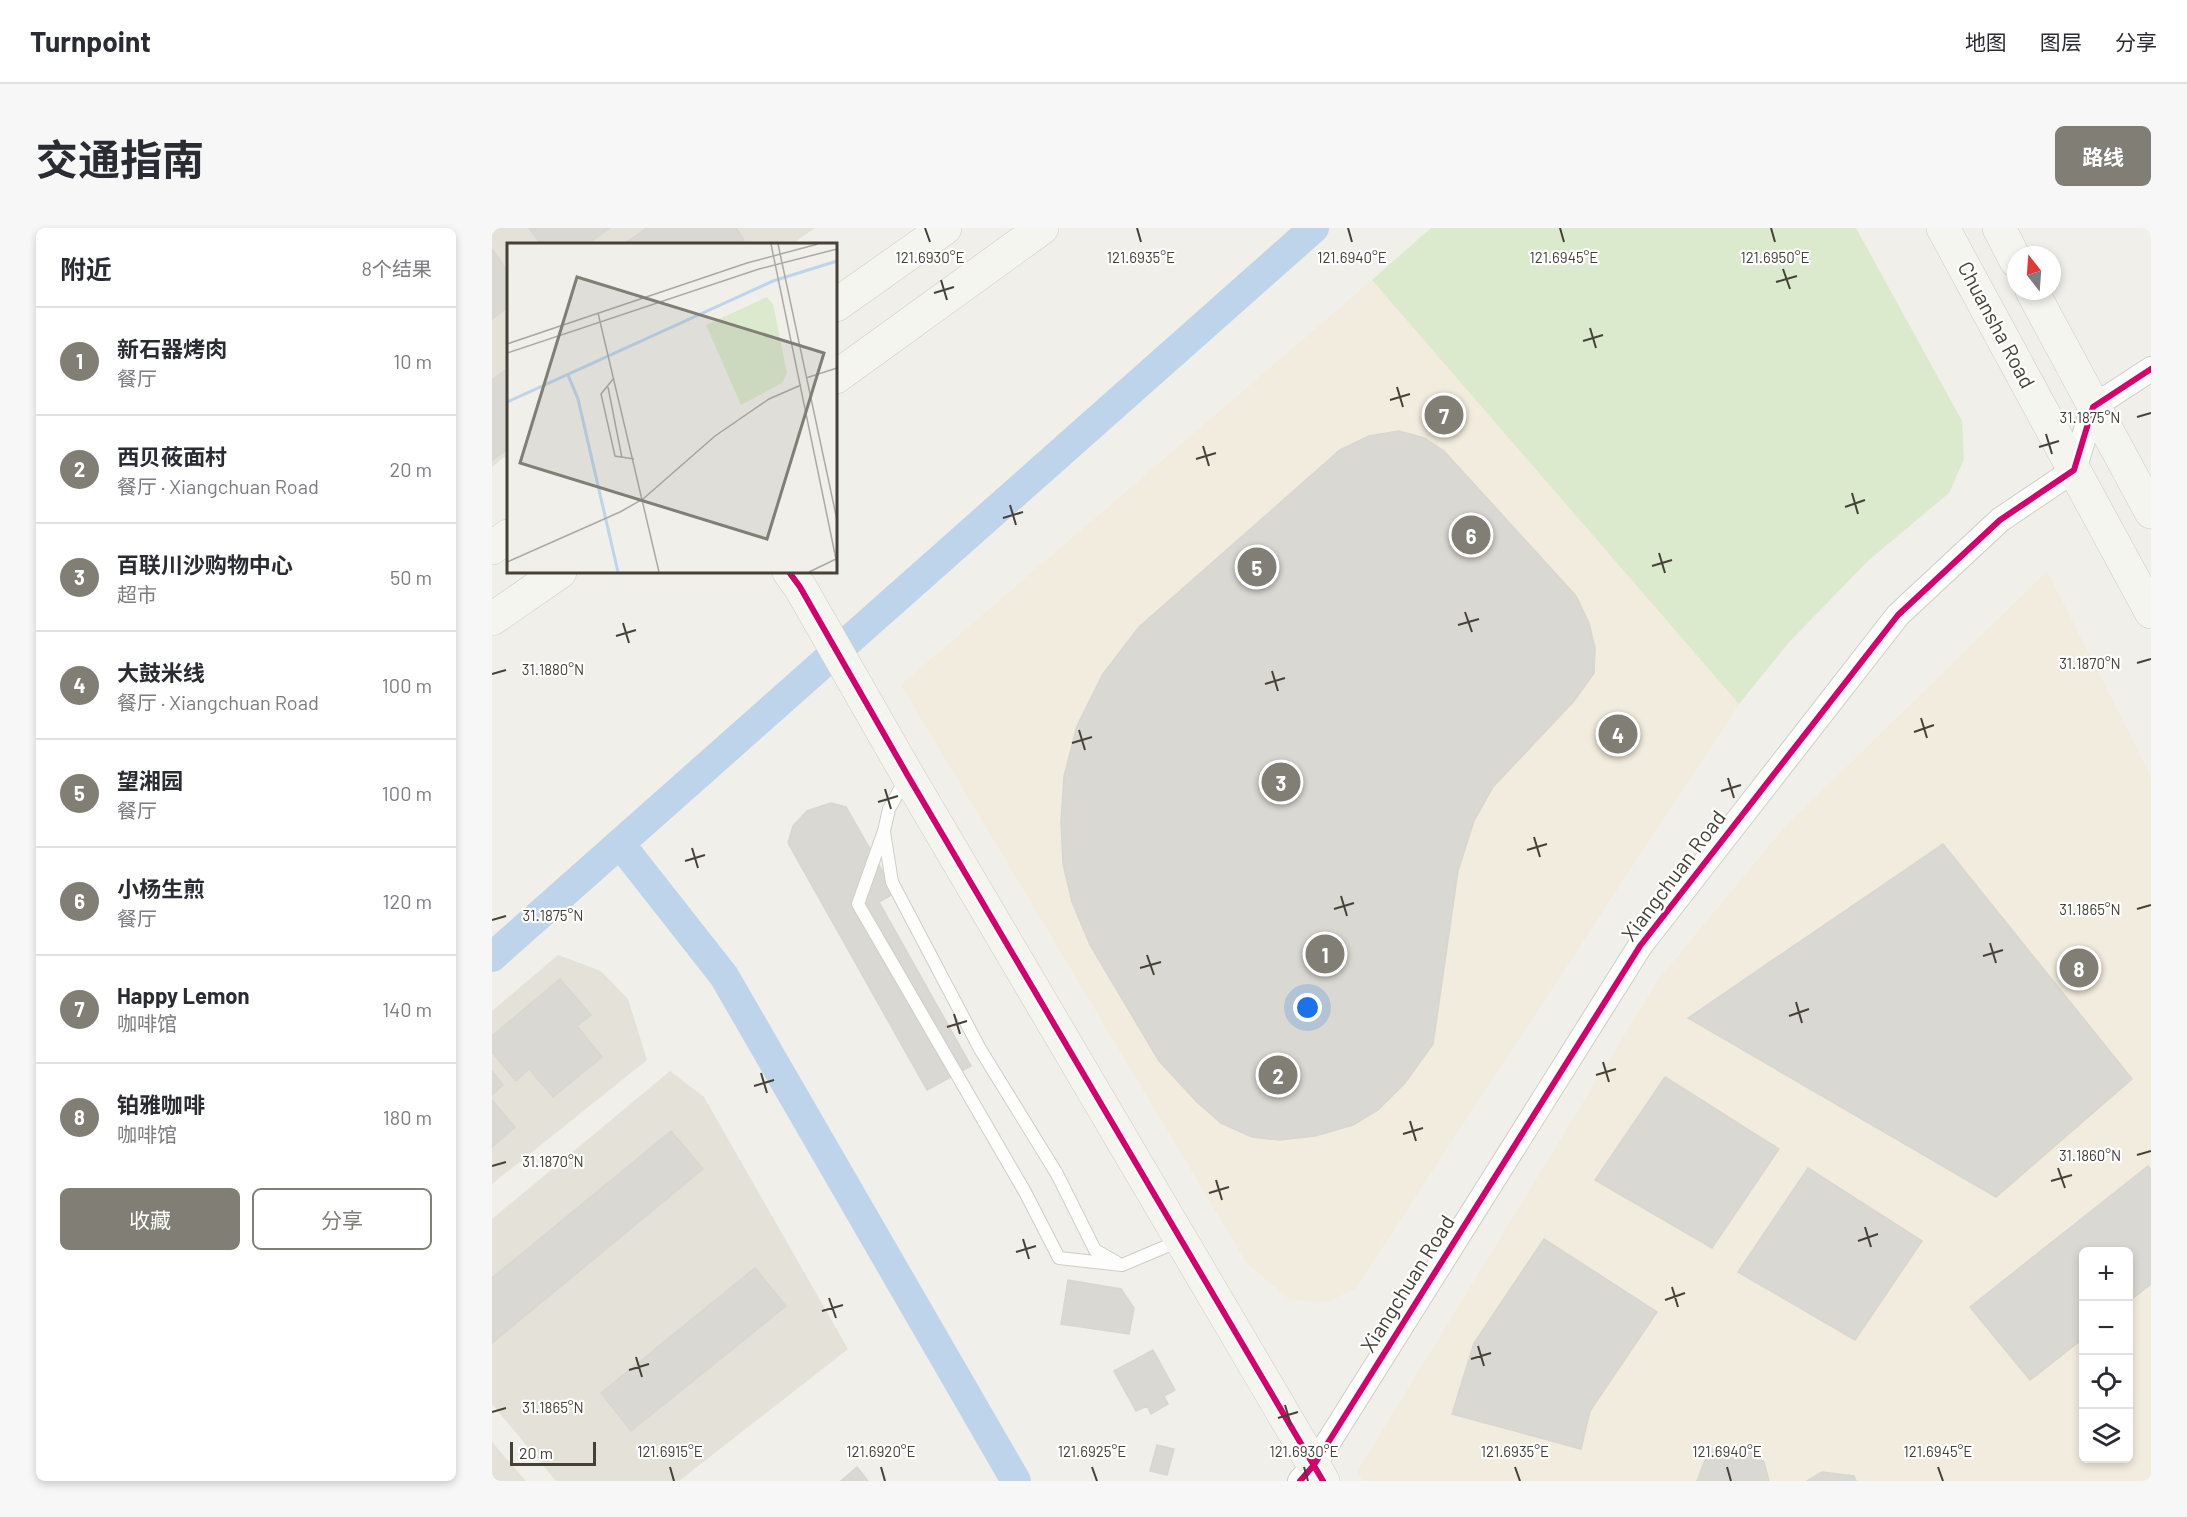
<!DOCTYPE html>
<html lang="zh">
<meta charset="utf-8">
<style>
body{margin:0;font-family:Barlow,"Noto Sans SC",sans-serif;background:#f7f7f7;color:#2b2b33}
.controls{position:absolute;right:18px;bottom:18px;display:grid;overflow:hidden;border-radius:9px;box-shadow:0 3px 9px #0003}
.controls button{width:54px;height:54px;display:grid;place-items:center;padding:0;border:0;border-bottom:2px solid #e1e1e2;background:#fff;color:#2b2b33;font:30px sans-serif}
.compass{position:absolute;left:1515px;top:18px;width:54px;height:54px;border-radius:50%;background:#fff;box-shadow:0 3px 9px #0003;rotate:343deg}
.scale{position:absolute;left:18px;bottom:15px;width:86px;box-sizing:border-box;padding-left:6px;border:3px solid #454137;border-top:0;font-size:16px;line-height:21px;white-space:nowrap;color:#454137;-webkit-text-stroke:4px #fff;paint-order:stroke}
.you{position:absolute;left:816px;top:780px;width:21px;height:21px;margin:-15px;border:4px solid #fff;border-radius:50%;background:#1a73e8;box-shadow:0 0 0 9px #1a73e833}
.badge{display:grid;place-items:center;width:39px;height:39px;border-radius:50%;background:#817e76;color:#fff;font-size:20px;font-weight:700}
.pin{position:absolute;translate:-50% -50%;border:3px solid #fff;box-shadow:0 2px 6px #0006}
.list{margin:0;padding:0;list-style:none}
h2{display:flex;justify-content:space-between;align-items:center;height:78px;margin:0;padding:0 24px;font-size:26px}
h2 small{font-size:20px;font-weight:400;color:#7c7c81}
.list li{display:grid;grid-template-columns:39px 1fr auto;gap:18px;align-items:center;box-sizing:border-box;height:108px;padding:0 24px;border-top:2px solid #e1e1e2}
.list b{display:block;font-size:22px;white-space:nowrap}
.list p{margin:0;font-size:20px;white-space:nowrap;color:#7c7c81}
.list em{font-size:20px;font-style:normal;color:#7c7c81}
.actions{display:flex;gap:12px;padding:18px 24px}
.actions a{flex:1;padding:14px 0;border:2px solid #817e76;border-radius:9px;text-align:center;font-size:21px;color:#817e76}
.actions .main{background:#817e76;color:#fff}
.icon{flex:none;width:33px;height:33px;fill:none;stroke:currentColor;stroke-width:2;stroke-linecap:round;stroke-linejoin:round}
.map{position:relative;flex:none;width:1659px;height:1253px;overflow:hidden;border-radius:9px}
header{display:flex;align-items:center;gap:36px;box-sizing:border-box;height:84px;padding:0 30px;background:#fff;border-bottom:2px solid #e1e1e2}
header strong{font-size:28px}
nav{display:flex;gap:33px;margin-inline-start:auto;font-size:21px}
.intro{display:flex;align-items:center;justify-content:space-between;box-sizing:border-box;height:144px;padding:0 36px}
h1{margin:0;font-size:42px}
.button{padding:15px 27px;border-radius:9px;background:#817e76;color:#fff;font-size:21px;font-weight:700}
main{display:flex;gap:36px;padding:0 36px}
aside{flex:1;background:#fff;border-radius:9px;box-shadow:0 3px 9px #0003}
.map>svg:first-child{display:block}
</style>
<header>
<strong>Turnpoint</strong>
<nav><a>地图</a><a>图层</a><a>分享</a></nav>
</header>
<div class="intro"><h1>交通指南</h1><a class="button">路线</a></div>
<main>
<aside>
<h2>附近<small>8个结果</small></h2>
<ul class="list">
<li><span class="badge">1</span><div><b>新石器烤肉</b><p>餐厅</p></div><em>10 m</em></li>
<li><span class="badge">2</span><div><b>西贝莜面村</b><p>餐厅 · Xiangchuan Road</p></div><em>20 m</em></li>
<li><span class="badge">3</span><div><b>百联川沙购物中心</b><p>超市</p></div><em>50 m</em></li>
<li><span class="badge">4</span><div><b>大鼓米线</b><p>餐厅 · Xiangchuan Road</p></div><em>100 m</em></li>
<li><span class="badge">5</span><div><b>望湘园</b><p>餐厅</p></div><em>100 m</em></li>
<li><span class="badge">6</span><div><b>小杨生煎</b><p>餐厅</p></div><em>120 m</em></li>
<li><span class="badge">7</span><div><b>Happy Lemon</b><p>咖啡馆</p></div><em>140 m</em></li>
<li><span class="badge">8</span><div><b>铂雅咖啡</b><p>咖啡馆</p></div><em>180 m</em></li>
</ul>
<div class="actions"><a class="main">收藏</a><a>分享</a></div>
</aside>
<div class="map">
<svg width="1659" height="1253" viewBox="0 0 1659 1253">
<rect width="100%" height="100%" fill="#f0efea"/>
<!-- residential -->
<path fill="#e3e1d8" d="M 0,0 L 323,0 L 300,16 L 16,16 L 16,226 L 0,239 Z
M 66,727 L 109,743 L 136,771 L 155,832 L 0,956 L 0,783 Z
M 178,843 L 212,869 L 356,1121 L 187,1253 L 64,1253 L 0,1176 L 0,991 Z
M 0,1214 L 34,1253 L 0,1253 Z"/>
<!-- commercial -->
<path fill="#f2ecde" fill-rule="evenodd" d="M 880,52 L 1247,476 L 863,1061 L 835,1074 L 798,1072 L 754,1034 L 409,457 Z
M 1555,343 L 1659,548 L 1659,1253 L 871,1253 L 865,1244 L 1166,752 L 1291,601 ZM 1592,1024 L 1636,1024 L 1636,1230 L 1592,1230 Z"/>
<!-- green -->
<path fill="#dbe9cc" d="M 939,0 L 1364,0 L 1470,193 L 1472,231 L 1457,265 L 1377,332 L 1298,413 L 1247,476 L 880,52 Z"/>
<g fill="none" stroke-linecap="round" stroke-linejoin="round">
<!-- canal -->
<path stroke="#bdd4eb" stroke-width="30" d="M 129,617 L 232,748 L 524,1253
M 0,729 L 822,0"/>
</g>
<!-- building -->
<path fill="#dad8d2" stroke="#d8d6d0" stroke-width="1.5" d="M 37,0 L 118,0 L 95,16 L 49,16 Z
M 155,0 L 244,0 L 252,12 L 246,16 L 132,16 Z
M 0,21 L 16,44 L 16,79 L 0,91 Z
M 16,140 L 16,221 L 0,232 L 0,152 Z
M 907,203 L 932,210 L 952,223 L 1084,368 L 1097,395 L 1103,420 L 1102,445 L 1082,473 L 1001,559 L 982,593 L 966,643 L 941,816 L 913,855 L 886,882 L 861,897 L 823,908 L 788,912 L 760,909 L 729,895 L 705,874 L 667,833 L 598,717 L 580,674 L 571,636 L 569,594 L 572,548 L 585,498 L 611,446 L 647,399 L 848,222 L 877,208 Z
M 339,575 L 354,579 L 403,665 L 387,674 L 479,838 L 435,862 L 296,615 L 301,598 L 315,583 Z
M 1451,616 L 1640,851 L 1504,969 L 1196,790 Z
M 68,751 L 99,787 L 85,798 L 110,829 L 61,869 L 37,841 L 24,853 L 0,824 L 0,808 Z
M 0,843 L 11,857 L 0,867 Z
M 1173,849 L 1287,921 L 1220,1020 L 1103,952 Z
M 0,872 L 23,899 L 0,919 Z
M 179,903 L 211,941 L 0,1115 L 0,1050 Z
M 1656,938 L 1659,942 L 1659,1056 L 1636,1074 L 1636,1024 L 1592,1024 L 1592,1110 L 1538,1152 L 1478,1079 Z
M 1316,940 L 1430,1013 L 1363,1112 L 1246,1044 Z
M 1052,1011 L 1165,1084 L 1098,1183 L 1089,1221 L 960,1186 L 982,1115 Z
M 263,1040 L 294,1078 L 139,1203 L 109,1165 Z
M 576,1052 L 629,1061 L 642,1080 L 637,1106 L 569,1096 Z
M 661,1122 L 683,1162 L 672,1168 L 676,1176 L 659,1186 L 655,1178 L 644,1183 L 622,1143 Z
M 665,1217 L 682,1221 L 675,1247 L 658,1243 Z
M 1249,1217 L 1272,1234 L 1277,1253 L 1205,1253 L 1217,1222 Z
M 365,1239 L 376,1253 L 349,1253 Z
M 1330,1244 L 1362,1248 L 1364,1253 L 1315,1253 Z"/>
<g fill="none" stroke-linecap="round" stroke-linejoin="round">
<defs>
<path id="lane" d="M 413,552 L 397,581 L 392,603 L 366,676 L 533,964 L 567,1030 L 630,1037 L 687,1013
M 392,604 L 400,654 L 488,821 L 565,946 L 603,1022 L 624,1034"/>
<path id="street" d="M 808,1253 L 822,1237 L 1148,718 L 1406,387 L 1508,292 L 1582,242 L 1601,179 L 1659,141"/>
<path id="secondary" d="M 1451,0 L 1659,384
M 1507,0 L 1524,33
M 1540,63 L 1659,284
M 344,77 L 453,0
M 344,149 L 550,0
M 0,320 L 16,308
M 297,344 L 308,359 L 416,548 L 831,1253
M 0,391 L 68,344"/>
</defs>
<!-- lane casing -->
<use href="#lane" stroke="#cecdc8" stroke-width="14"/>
<!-- street casing -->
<use href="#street" stroke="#cecdc8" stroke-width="26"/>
<!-- secondary casing -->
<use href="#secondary" stroke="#ceccc1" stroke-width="34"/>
<!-- lane -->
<use href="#lane" stroke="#fdfdfc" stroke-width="12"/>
<!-- street -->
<use href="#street" stroke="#fdfdfc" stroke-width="24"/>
<!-- secondary -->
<use href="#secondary" stroke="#f5f5ef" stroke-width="33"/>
<defs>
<path id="cycleway" d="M 297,344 L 308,359 L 416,548 L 831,1253
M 808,1253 L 822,1237 L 1148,718 L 1406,387 L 1508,292 L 1582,242 L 1601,179 L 1659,141"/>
</defs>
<!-- cycleway casing -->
<use href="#cycleway" stroke="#fff" stroke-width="10"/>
<!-- cycleway -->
<use href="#cycleway" stroke="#d6006c" stroke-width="6"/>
</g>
<!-- ticks -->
<path fill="none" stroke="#454137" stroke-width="2" d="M 433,0 L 438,14M 645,0 L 649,14M 856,0 L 860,14M 1068,0 L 1072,14M 1279,0 L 1283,14M 1291,41 L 1298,61M 449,52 L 455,72M 1284,54 L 1305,48M 442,65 L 462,59M 1098,100 L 1104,120M 1091,113 L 1111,107M 905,159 L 911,179M 898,172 L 918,166M 1645,189 L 1659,185M 1554,206 L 1560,226M 711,218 L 717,238M 1547,219 L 1567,213M 704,231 L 724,225M 1360,265 L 1366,286M 518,277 L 524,297M 1353,279 L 1373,272M 511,290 L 531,284M 1167,325 L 1173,345M 1160,338 L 1180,332M 973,384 L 980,404M 131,395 L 137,415M 966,397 L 987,391M 124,408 L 144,402M 1645,435 L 1659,431M 780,443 L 786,463M 0,446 L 14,442M 773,456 L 793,450M 1429,490 L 1435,510M 587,502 L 593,522M 1422,504 L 1442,497M 580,515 L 600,509M 1236,550 L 1242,570M 393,561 L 399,581M 1229,563 L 1249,557M 386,574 L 406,568M 1042,609 L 1048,629M 200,620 L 206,640M 1035,622 L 1055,616M 193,633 L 213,627M 849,668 L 855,688M 842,681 L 862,675M 1645,681 L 1659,677M 0,692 L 14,688M 1498,715 L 1504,735M 655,727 L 662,747M 1491,728 L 1511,722M 648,740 L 669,734M 1304,774 L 1310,795M 462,786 L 468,806M 1297,788 L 1317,781M 455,799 L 475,793M 1111,834 L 1117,854M 269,845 L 275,865M 1104,847 L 1124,841M 262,858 L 282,852M 918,893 L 924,913M 911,906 L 931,900M 1645,927 L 1659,923M 0,938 L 14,934M 1566,940 L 1573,960M 724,952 L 730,972M 1559,953 L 1580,947M 717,965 L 737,959M 1373,999 L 1379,1019M 531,1011 L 537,1031M 1366,1013 L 1386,1006M 524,1024 L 544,1018M 1180,1059 L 1186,1079M 337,1070 L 344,1090M 1173,1072 L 1193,1065M 330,1083 L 351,1077M 986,1118 L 992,1138M 144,1129 L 150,1149M 979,1131 L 999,1125M 137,1142 L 157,1136M 793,1177 L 799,1197M 0,1184 L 14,1180M 786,1190 L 806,1184M 178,1239 L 182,1253M 389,1239 L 393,1253M 600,1239 L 605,1253M 812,1239 L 816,1253M 1023,1239 L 1028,1253M 1235,1239 L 1239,1253M 1446,1239 L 1451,1253"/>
<g text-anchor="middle" stroke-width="4.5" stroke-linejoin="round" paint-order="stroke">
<!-- street labels -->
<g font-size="21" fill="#454137" stroke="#fff">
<text transform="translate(1504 97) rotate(62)" y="7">Chuansha Road</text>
<text transform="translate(1182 648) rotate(-53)" y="7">Xiangchuan Road</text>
<text transform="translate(916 1056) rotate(-58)" y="7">Xiangchuan Road</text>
</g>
</g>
<!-- overview -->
<g transform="translate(15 15)">
<rect width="330" height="330" fill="#f0efea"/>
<path d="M 260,54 L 266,61 L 280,130 L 275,140 L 234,162 L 199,82 Z" fill="#dbe9cc"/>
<path fill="none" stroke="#bdd4eb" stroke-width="3" d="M 61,132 L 71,156 L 111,329M 0,159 L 266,38 L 330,18"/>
<path fill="none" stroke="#aca9a2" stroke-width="1.5" d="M 264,1 L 330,321M 271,1 L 330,277M 91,70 L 152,329M 0,101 L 240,20 L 311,1M 0,110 L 252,26 L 330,6M 107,135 L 94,151 L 108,213 L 127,216M 299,135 L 330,125M 101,144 L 115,215M 0,319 L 113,269 L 136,256 L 208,193 L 262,156 L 294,142M 302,329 L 329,316"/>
<path fill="#817e76" fill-opacity="0.15" stroke="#817e76" stroke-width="3" d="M 70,34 L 317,110 L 260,296 L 13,220 Z"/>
<rect width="330" height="330" fill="none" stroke="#454137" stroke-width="3"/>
</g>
<g font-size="15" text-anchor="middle" fill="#454137" stroke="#fff" stroke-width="4.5" stroke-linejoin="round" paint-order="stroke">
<text x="1283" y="35">121.6950°E</text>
<text x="438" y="35">121.6930°E</text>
<text x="649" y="35">121.6935°E</text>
<text x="860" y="35">121.6940°E</text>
<text x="1072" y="35">121.6945°E</text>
<text x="1598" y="195">31.1875°N</text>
<text x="1598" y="441">31.1870°N</text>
<text x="61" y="447">31.1880°N</text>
<text x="1598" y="687">31.1865°N</text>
<text x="61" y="693">31.1875°N</text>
<text x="1598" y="933">31.1860°N</text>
<text x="61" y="939">31.1870°N</text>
<text x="61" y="1185">31.1865°N</text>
<text x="178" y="1229">121.6915°E</text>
<text x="389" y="1229">121.6920°E</text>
<text x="600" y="1229">121.6925°E</text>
<text x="812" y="1229">121.6930°E</text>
<text x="1023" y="1229">121.6935°E</text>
<text x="1235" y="1229">121.6940°E</text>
<text x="1446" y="1229">121.6945°E</text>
</g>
</svg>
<div class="controls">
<button>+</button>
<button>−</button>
<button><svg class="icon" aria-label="locate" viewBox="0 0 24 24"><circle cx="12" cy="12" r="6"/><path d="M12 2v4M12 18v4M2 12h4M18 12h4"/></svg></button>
<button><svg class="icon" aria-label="layers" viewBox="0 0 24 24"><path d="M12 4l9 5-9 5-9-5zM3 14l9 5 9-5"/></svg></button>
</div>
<svg class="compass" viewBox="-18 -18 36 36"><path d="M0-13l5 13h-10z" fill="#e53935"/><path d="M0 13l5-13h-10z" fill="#7c7c81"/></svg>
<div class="scale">20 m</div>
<div class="you"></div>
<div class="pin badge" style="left:833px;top:726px">1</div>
<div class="pin badge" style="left:786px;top:847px">2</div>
<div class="pin badge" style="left:789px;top:554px">3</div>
<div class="pin badge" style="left:1126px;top:506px">4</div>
<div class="pin badge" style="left:765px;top:339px">5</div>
<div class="pin badge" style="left:979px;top:307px">6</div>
<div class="pin badge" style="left:952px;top:187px">7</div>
<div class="pin badge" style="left:1587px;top:740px">8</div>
</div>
</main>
